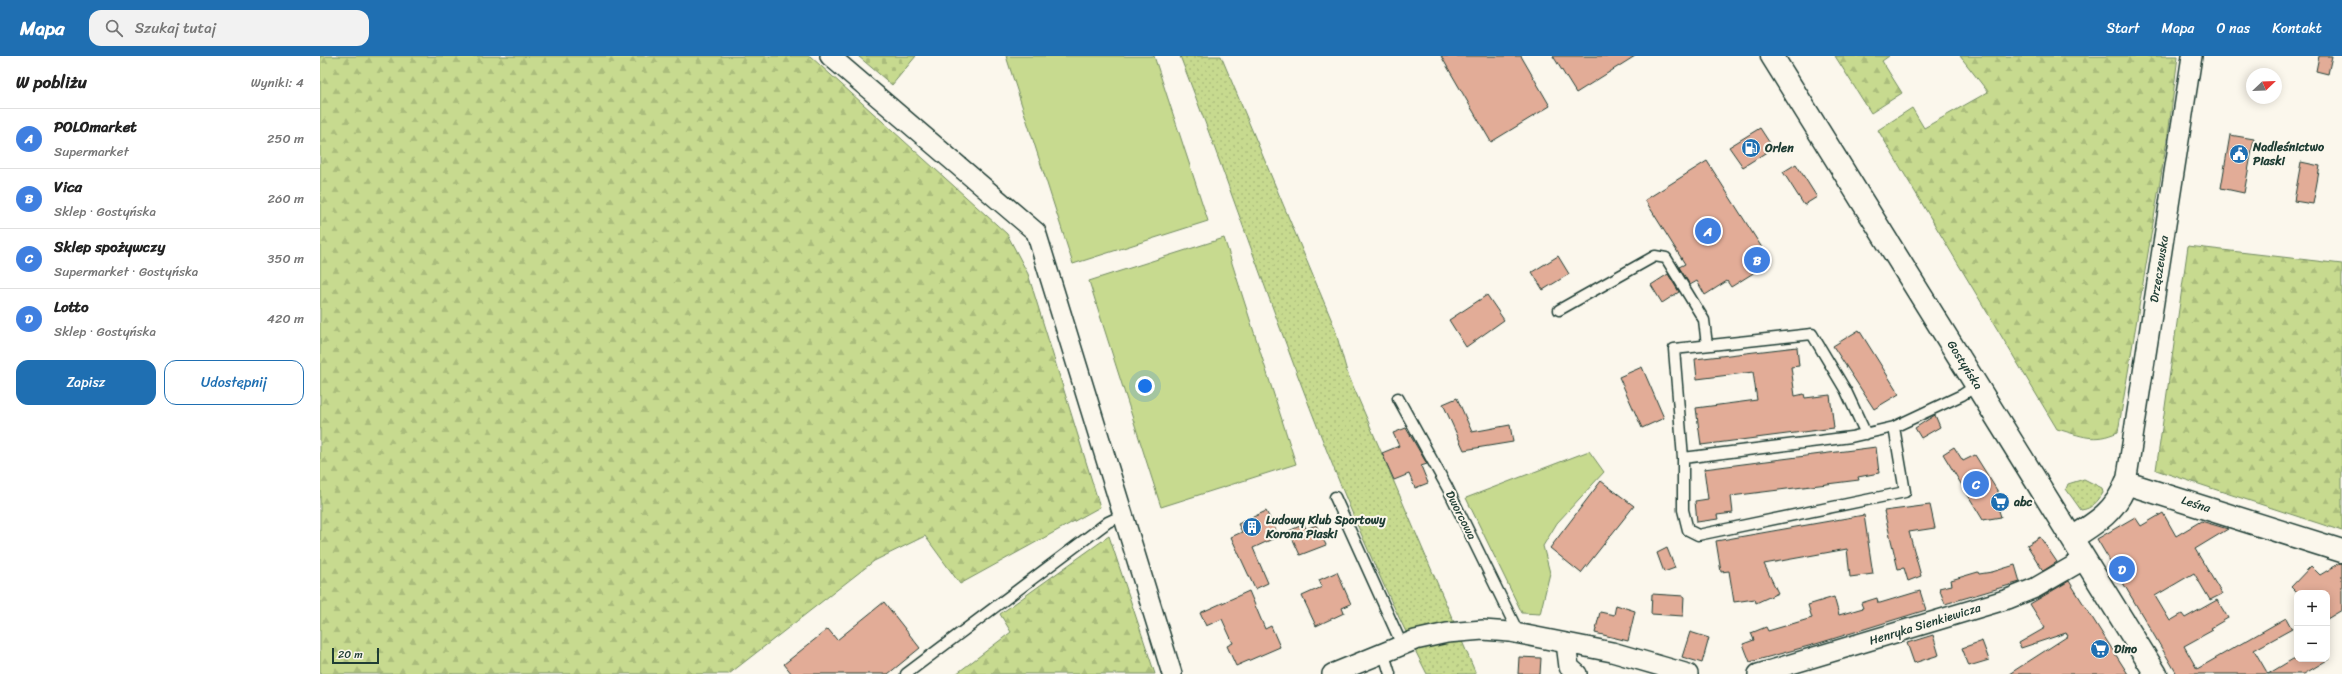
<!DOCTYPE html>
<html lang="pl">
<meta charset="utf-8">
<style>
body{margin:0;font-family:Sriracha,sans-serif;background:#f2f2f2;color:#222}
.controls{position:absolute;right:12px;bottom:12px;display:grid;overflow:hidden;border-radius:8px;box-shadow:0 2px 10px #0003}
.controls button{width:36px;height:36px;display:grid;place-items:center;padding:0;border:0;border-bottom:1px solid #e0e0e0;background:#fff;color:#222;font:20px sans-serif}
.compass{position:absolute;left:1926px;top:12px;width:36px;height:36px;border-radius:50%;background:#fff;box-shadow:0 2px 10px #0003;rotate:67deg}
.scale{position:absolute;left:12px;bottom:10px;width:47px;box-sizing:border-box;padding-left:4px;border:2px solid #1f3d34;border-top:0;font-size:11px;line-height:14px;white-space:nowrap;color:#1f3d34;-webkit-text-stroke:3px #fbf7ec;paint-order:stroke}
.you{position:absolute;left:825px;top:330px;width:14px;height:14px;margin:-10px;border:3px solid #fff;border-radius:50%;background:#1a73e8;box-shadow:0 0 0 6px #1a73e833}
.badge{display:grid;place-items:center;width:26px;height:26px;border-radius:50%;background:#1f6fb2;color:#fff;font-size:13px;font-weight:700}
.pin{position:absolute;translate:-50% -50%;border:2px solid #fff;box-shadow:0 1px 4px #0006}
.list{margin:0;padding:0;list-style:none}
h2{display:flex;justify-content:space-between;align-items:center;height:52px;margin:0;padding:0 16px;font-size:17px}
h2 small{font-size:13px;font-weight:400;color:#767676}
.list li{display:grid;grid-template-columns:26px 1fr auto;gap:12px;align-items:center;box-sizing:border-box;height:60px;padding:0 16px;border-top:1px solid #e0e0e0}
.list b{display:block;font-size:15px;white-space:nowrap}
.list p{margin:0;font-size:13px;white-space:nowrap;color:#767676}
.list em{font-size:13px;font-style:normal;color:#767676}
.actions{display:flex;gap:8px;padding:12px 16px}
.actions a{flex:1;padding:9px 0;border:1px solid #1f6fb2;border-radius:12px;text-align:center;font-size:14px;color:#1f6fb2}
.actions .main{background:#1f6fb2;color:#fff}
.icon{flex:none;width:22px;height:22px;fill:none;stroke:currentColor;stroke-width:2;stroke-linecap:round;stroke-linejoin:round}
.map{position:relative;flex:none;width:2022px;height:618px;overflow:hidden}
header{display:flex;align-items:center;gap:24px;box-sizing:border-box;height:56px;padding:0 20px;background:#1f6fb2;color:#fff}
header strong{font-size:19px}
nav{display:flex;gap:22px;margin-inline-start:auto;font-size:14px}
.search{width:280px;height:36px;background:#f2f2f2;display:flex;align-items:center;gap:10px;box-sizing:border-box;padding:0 14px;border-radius:12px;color:#767676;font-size:15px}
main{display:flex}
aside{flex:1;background:#fff}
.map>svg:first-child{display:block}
</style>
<header>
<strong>Mapa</strong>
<div class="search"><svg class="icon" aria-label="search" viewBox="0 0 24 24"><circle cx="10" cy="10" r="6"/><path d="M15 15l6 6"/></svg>Szukaj tutaj</div>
<nav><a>Start</a><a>Mapa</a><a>O nas</a><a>Kontakt</a></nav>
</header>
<main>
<aside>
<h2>W pobliżu<small>Wyniki: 4</small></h2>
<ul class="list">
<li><span class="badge" style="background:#3f7fe0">A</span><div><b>POLOmarket</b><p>Supermarket</p></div><em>250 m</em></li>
<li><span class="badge" style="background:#3f7fe0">B</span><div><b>Vica</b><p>Sklep · Gostyńska</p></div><em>260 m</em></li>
<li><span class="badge" style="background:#3f7fe0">C</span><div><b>Sklep spożywczy</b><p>Supermarket · Gostyńska</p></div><em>350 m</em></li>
<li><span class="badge" style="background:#3f7fe0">D</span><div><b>Lotto</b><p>Sklep · Gostyńska</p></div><em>420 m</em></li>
</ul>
<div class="actions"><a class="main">Zapisz</a><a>Udostępnij</a></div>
</aside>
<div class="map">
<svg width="2022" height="618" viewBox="0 0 2022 618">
<defs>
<pattern id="grass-dots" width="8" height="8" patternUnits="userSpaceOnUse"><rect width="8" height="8" fill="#c7da8f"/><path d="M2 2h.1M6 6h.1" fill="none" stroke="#aabc7c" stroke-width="1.8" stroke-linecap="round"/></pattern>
<pattern id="forest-firs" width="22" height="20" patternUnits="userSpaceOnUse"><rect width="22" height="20" fill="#c7da8f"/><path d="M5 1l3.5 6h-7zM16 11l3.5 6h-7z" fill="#aabc7c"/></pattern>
<pattern id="cemetery-stones" width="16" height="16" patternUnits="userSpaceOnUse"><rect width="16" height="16" fill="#c7da8f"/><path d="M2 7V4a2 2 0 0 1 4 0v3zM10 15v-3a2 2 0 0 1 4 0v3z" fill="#aabc7c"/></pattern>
</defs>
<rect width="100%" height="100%" fill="#fbf7ec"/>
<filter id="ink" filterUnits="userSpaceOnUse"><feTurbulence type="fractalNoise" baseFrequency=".025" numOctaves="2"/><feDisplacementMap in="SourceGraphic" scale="8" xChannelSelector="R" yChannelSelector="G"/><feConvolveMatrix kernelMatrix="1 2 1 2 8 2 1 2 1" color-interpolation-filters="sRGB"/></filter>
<g filter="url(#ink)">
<!-- grass -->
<path fill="url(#grass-dots)" stroke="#738c62" d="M 860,0 L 901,0 L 1014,270 L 1027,316 L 1156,618 L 1107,618 C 1005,421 940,207 860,0 Z
M 1764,423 L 1782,432 L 1783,437 C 1778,445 1772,453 1761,454 L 1746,433 L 1748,428 Z"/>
<!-- forest -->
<path fill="url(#forest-firs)" stroke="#738c62" d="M 0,0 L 490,0 L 687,178 L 708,218 L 780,451 L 640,528 L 605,480 L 554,505 L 409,618 L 0,618 Z
M 1515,0 L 1569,0 L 1562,5 L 1582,37 L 1551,57 Z
M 1640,0 L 1858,0 L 1849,72 L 1798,376 C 1773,387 1763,380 1737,373 L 1558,74 L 1592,52 L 1604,72 L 1668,36 Z
M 1868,190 L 2022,208 L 2022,475 L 1836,414 Z
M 789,480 L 835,618 L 636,618 L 691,576 L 680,558 Z"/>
<!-- cemetery -->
<path fill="url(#cemetery-stones)" stroke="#738c62" d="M 538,0 L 596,0 L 572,29 Z"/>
<!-- green -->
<path fill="#c7da8f" stroke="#738c62" d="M 686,0 L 834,0 L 888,165 L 753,208 Z
M 904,182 L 976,408 L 841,451 L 769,225 Z
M 1269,395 L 1284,416 L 1237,467 L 1223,490 L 1230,517 L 1220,558 L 1202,557 L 1146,442 Z"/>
<!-- building -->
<path fill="#e2ac97" stroke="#1f3d34" d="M 1121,0 L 1201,0 L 1230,50 L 1171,86 Z
M 1233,0 L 1315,0 L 1256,37 Z
M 1999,0 L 2012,0 L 2008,18 L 1996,15 Z
M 1440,72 L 1453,92 L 1423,111 L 1409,91 Z
M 1910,79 L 1934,83 L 1924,137 L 1901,132 Z
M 1387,105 L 1451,206 L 1411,231 L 1407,225 L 1385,239 L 1377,225 L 1370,229 L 1359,211 L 1365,208 L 1325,144 Z
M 1981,106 L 2000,110 L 1993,148 L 1974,145 Z
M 1476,108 L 1497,141 L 1484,149 L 1463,116 Z
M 1238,200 L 1249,218 L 1223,234 L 1212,216 Z
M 1348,218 L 1359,236 L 1342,247 L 1331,229 Z
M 1167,239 L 1184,264 L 1146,291 L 1129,264 Z
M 1539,274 L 1579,338 L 1554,353 L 1513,290 Z
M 1477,291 L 1479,310 L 1471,311 L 1475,340 L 1484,338 L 1485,342 L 1510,339 L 1514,372 L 1381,389 L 1376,352 L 1437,344 L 1433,316 L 1377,323 L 1375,303 Z
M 1322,311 L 1344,362 L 1322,372 L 1299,321 Z
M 1137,342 L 1152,376 L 1190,369 L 1193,386 L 1144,394 L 1123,348 Z
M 1615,359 L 1620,371 L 1601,382 L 1595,372 Z
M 1086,372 L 1107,408 L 1101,410 L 1108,427 L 1095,432 L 1089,418 L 1074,424 L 1062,397 L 1079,390 L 1073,377 Z
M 1556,391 L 1559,417 L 1538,421 L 1539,424 L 1411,440 L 1413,457 L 1397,459 L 1398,463 L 1377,466 L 1375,445 L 1388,443 L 1384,413 Z
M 1634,391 L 1643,405 L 1655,399 L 1680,439 L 1675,442 L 1681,461 L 1663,464 L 1623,398 Z
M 1281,425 L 1314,450 L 1261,517 L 1230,492 Z
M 1610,449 L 1615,472 L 1589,476 L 1601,520 L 1588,525 L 1584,512 L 1578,513 L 1564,455 Z
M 946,455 L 959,480 L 933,492 L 948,527 L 935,533 L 911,481 L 922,476 L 918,468 Z
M 1843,457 L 1856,480 L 1881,465 L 1908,473 L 1875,493 L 1902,538 L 1890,544 L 1874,517 L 1835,540 L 1850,565 L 1862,558 L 1865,562 L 1897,544 L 1908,562 L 1891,572 L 1893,574 L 1864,590 L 1877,613 L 1966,562 L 1972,573 L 1934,594 L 1948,618 L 1973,603 L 2009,603 L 1984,618 L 1857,618 L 1777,483 L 1815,461 L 1821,470 Z
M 1544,459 L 1553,518 L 1530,521 L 1527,493 L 1444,508 L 1458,537 L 1436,547 L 1435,543 L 1414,546 L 1409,515 L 1401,516 L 1396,485 Z
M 984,468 L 986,473 L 996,469 L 1006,489 L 980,499 L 969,475 Z
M 1720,481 L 1737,506 L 1723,515 L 1707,489 Z
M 1347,492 L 1355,512 L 1344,516 L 1337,497 Z
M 2020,507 L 2022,507 L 2022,554 L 2007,563 L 2007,537 L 1977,537 L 1971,531 L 1991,510 L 2000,519 Z
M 1695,509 L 1700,526 L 1625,548 L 1619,532 L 1632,529 L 1631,524 L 1658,516 L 1659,518 L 1672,516 Z
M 1017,516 L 1031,548 L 1022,552 L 1024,557 L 996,570 L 982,540 L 1002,531 L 999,524 Z
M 1749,525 L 1780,574 L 1808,618 L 1689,618 L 1748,580 L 1746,577 L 1701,592 L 1699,587 L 1725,572 L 1710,548 Z
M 929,535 L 945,573 L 951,570 L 960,591 L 916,610 L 907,590 L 913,587 L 902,563 L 886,570 L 880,557 Z
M 1600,535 L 1606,554 L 1496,588 L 1430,606 L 1423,588 L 1434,584 L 1431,577 L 1446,571 L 1448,575 L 1492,562 L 1488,549 L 1504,544 L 1514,541 L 1519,559 L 1543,552 L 1541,547 L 1557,542 L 1558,547 L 1560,547 Z
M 1332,538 L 1364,540 L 1363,560 L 1331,558 Z
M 564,546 L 600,592 L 568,618 L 472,618 L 464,608 L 508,573 L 517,584 Z
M 1296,549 L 1315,555 L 1308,585 L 1275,577 L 1280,556 L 1294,559 Z
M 1370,576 L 1389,582 L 1382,607 L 1362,601 Z
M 1613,579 L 1619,599 L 1594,607 L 1587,587 Z
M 1662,585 L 1669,604 L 1649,610 L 1642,592 Z
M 1199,601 L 1221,602 L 1220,618 L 1198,618 Z"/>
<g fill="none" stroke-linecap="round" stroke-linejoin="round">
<defs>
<path id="service" d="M 1239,254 L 1335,200 L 1346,202 L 1384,264 L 1387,289
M 1078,342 L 1127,431 L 1199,578
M 1546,378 L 1526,335 L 1492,278 L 1354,293 L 1363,402 L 1363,454 L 1368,474 L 1378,479 L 1585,436 L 1574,371
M 1363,402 L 1531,381 L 1574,371 L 1642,339 L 1657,329
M 1015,441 L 1082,589
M 1063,595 L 1070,618
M 586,618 L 788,466 L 803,459"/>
<path id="minor" d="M 510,0 L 716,176 L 852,618
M 1806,427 L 1872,0
M 1246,587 L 1249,611 L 1257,618
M 1012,618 L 1095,584 L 1127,577 L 1163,574 L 1190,576 L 1292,596 L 1368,618
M 1438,618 L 1688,543 L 1715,532 L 1765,503"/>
<path id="tertiary" d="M 1452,0 L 1836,618
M 1752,482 C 1776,467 1796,455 1806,427 L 2022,495"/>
</defs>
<!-- service casing -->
<use href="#service" stroke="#1f3d34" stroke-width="13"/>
<!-- minor casing -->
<use href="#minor" stroke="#1f3d34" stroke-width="22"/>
<!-- tertiary casing -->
<use href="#tertiary" stroke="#1f3d34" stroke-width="25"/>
<!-- service -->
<use href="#service" stroke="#fbf7ec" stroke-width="10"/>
<!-- minor -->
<use href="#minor" stroke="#fbf7ec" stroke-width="19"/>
<!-- tertiary -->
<use href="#tertiary" stroke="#fbf7ec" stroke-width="22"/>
</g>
</g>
<!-- icons -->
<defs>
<symbol id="fuel-disc" viewBox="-11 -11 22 22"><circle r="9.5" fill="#1f6fb2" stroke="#fbf7ec"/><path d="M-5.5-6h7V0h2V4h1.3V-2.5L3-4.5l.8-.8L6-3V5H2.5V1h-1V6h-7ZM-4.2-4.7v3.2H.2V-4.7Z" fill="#fff"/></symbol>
<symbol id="civic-disc" viewBox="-11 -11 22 22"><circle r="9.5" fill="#1f6fb2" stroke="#fbf7ec"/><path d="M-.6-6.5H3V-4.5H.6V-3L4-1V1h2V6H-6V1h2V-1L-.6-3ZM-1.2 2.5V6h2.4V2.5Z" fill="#fff"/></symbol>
<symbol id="supermarket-disc" viewBox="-11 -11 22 22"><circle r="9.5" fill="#1f6fb2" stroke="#fbf7ec"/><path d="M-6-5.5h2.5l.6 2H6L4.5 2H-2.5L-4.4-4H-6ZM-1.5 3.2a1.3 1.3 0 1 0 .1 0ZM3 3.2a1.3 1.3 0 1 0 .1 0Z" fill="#fff"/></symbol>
<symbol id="building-disc" viewBox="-11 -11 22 22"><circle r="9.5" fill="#1f6fb2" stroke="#fbf7ec"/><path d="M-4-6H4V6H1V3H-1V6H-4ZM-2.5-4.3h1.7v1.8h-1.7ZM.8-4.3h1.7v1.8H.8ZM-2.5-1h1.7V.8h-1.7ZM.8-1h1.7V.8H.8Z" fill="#fff"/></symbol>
</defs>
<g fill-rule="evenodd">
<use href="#fuel-disc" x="1420" y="81" width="22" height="22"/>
<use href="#civic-disc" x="1908" y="87" width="22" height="22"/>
<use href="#supermarket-disc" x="1669" y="435" width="22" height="22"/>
<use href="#building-disc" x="921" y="460" width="22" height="22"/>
<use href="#supermarket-disc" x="1769" y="582" width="22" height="22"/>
</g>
<g text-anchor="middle" stroke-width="4" stroke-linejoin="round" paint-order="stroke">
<!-- poi labels -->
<g font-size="12" font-weight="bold" fill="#1f3d34" stroke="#fbf7ec" text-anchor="start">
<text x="1933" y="95">Nadleśnictwo<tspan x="1933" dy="14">Piaski</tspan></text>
<text x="1445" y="96">Orlen</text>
<text x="1694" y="450">abc</text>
<text x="946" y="468">Ludowy Klub Sportowy<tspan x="946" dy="14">Korona Piaski</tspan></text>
<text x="1794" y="597">Dino</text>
</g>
<!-- street labels -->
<g font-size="12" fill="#1f3d34" stroke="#fbf7ec">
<text transform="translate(1839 213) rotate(-81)" y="4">Drzęczewska</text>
<text transform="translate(1645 309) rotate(58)" y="4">Gostyńska</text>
<text transform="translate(1876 448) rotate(18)" y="4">Leśna</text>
<text transform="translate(1141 459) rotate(63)" y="4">Dworcowa</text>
<text transform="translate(1605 568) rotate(-17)" y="4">Henryka Sienkiewicza</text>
</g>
</g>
</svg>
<div class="controls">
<button>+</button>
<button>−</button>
</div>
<svg class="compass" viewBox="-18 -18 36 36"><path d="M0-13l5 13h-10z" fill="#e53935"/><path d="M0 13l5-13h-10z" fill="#767676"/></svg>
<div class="scale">20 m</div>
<div class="you"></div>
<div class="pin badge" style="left:1388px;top:175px;background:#3f7fe0">A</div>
<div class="pin badge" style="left:1437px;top:204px;background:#3f7fe0">B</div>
<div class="pin badge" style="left:1656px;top:428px;background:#3f7fe0">C</div>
<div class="pin badge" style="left:1802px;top:513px;background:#3f7fe0">D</div>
</div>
</main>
